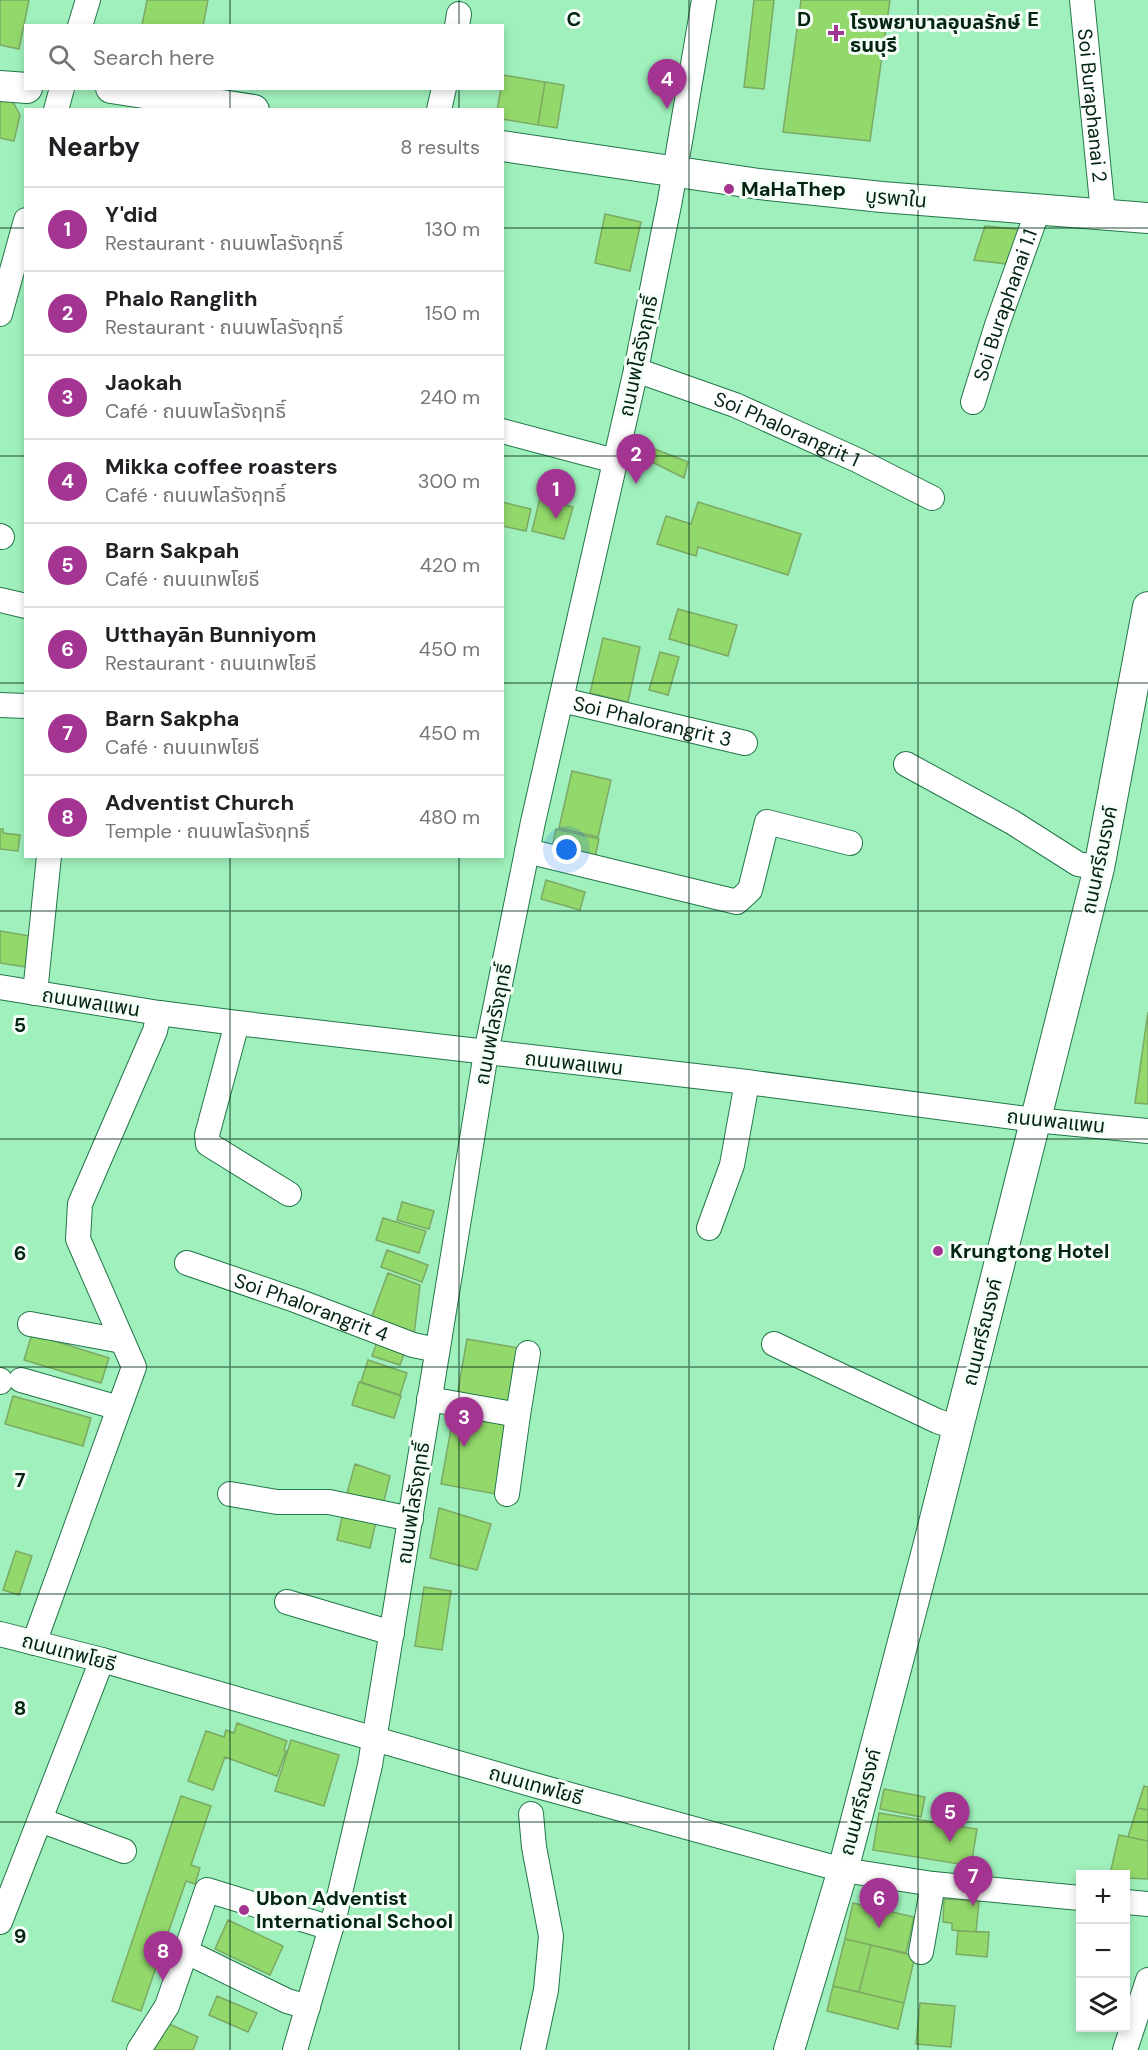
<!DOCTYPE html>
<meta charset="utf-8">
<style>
body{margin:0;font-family:"DM Sans","Noto Sans Thai",sans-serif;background:#f6f6f6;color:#202124}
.controls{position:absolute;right:18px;bottom:18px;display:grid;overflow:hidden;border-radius:0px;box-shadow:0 3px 9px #0003}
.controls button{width:54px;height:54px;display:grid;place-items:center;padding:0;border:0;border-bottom:2px solid #e0e0e0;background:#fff;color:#202124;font:30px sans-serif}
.you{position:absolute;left:567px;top:850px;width:21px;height:21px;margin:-15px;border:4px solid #fff;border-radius:50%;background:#1a73e8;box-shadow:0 0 0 9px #1a73e833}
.badge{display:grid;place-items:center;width:39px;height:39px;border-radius:50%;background:#a43491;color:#fff;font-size:20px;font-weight:700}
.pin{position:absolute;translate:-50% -50px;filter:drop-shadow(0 2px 3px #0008)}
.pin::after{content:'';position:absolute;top:32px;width:21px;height:18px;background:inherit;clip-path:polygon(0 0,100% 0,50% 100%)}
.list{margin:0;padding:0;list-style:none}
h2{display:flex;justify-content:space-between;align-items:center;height:78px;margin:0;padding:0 24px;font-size:26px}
h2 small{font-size:20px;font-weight:400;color:#757577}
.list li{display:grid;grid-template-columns:39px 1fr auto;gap:18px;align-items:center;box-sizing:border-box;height:84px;padding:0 24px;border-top:2px solid #e0e0e0}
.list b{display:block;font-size:22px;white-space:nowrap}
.list p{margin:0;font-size:20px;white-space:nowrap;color:#757577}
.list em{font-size:20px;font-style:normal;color:#757577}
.icon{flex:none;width:33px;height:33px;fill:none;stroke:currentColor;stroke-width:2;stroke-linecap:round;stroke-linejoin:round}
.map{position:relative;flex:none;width:1148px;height:2050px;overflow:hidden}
.search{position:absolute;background:#fff;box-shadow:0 3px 9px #0003;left:24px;top:24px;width:480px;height:66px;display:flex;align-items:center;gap:15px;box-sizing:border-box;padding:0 21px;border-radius:0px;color:#757577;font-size:22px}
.panel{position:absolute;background:#fff;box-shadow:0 3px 9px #0003;left:24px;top:108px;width:480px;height:750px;border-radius:0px}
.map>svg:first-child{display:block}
</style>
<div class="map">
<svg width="1148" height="2050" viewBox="0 0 1148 2050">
<rect width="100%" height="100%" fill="#9ff0bc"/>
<!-- building -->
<path fill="#93d86b" stroke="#7ca964" stroke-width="1.5" d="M 0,0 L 29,0 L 19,49 L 0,45 Z
M 147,0 L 208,0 L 203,26 L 142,25 Z
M 754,0 L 774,0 L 764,89 L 744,87 Z
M 801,0 L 890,0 L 870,141 L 783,132 Z
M 503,75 L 545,82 L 538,125 L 502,119 L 502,110 L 497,110 L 501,88 L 502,88 Z
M 545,82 L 564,85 L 557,128 L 538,125 Z
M 0,98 L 13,102 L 20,115 L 14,141 L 0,138 Z
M 605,214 L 641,222 L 630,271 L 595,263 Z
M 985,226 L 1025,230 L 1014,265 L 974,260 Z
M 647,446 L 688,462 L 684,478 L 644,458 Z
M 540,498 L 573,507 L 564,539 L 532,531 Z
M 502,502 L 531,509 L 526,531 L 502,526 Z
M 698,502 L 801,534 L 788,575 L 698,547 L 696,556 L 657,544 L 666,516 L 691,524 Z
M 678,609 L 737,625 L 728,656 L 669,639 Z
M 603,638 L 640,647 L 628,702 L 590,693 Z
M 660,652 L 679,657 L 668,695 L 649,690 Z
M 572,771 L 611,780 L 598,837 L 559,828 Z
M 0,829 L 3,829 L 3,833 L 20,835 L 18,851 L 0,849 Z
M 556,829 L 599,839 L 595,857 L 552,847 Z
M 546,880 L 585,892 L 580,910 L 541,899 Z
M 0,931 L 30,936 L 25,967 L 0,963 Z
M 1148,1012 L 1148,1104 L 1135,1103 Z
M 402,1202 L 434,1211 L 429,1229 L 397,1220 Z
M 383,1218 L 426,1231 L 419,1253 L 376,1240 Z
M 387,1250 L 428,1265 L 422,1282 L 381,1267 Z
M 388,1273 L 420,1285 L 414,1335 L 371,1319 Z
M 32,1334 L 109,1358 L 101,1383 L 24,1360 Z
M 378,1339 L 406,1349 L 400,1365 L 372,1356 Z
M 467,1339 L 518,1348 L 508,1405 L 457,1396 Z
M 368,1360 L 407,1373 L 400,1395 L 361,1382 Z
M 359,1382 L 401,1396 L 394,1418 L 352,1405 Z
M 13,1396 L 91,1418 L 83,1446 L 5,1424 Z
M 454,1412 L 509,1422 L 496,1494 L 441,1484 Z
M 355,1464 L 390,1476 L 382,1509 L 345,1501 Z
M 439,1508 L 491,1524 L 477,1570 L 430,1558 Z
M 344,1509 L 377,1517 L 370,1548 L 337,1540 Z
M 16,1551 L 32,1556 L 19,1595 L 3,1590 Z
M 424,1587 L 451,1591 L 442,1650 L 415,1646 Z
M 237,1723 L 287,1741 L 284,1750 L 286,1751 L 277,1776 L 225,1757 L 213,1790 L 188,1781 L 206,1731 L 224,1737 L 226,1730 L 234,1733 Z
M 291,1740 L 339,1755 L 324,1806 L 275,1791 Z
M 1144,1786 L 1148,1787 L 1148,1810 L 1137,1808 Z
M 884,1789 L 925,1797 L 921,1817 L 880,1809 Z
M 181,1796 L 211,1806 L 191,1865 L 200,1868 L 195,1884 L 186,1881 L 167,1936 L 176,1939 L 170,1956 L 161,1953 L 141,2011 L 112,2001 Z
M 1137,1808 L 1148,1810 L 1148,1841 L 1128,1837 Z
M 879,1813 L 977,1829 L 971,1866 L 873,1850 Z
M 1119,1835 L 1148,1841 L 1148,1879 L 1126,1878 L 1126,1874 L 1110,1874 Z
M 944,1899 L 979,1901 L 976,1932 L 952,1930 L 952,1923 L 943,1922 Z
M 853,1903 L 914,1917 L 906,1953 L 845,1939 Z
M 228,1920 L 283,1946 L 270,1975 L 215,1949 Z
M 958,1931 L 989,1932 L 987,1957 L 956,1954 Z
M 845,1939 L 871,1945 L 859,1992 L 833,1986 Z
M 871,1945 L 915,1956 L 904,2003 L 859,1992 Z
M 833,1986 L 904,2003 L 898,2029 L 827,2011 Z
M 217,1996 L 257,2013 L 248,2032 L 209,2015 Z
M 920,2003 L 955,2006 L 951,2047 L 916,2044 Z
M 165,2022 L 198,2037 L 193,2050 L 153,2050 Z"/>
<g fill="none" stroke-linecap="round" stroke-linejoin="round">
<defs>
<g id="minor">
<path id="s1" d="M 1082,0 L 1103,213"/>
<path d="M 80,26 L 88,0"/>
<path d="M 457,26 L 459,14"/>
<path d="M 56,110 L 62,88"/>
<path d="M 439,110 L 444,88"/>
<path d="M 0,314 L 26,220"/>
<path id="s2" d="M 636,370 L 735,405 L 857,460 L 932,498"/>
<path id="s3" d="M 973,402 L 997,325 L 1038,210"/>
<path d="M 502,431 L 615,461"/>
<path d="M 0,536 L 2,537"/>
<path d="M 0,600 L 26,606"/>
<path id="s4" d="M 562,700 L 745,743"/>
<path d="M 0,705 L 26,706"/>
<path d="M 906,764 L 1012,822 L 1078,864 L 1099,868"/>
<path d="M 527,851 L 737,902 L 750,890 L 767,822 L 850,843"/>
<path d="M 0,987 L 159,1013 L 237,1023 L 747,1082 L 1035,1120 L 1148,1131"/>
<path d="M 35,993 L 49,856"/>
<path d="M 237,1023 L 207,1135 L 208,1144 L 289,1194"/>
<path d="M 709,1228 L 732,1165 L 747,1082"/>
<path id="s5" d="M 187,1263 L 295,1300 L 413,1345 L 437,1350"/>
<path d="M 30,1324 L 122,1341"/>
<path d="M 774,1344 L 937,1421 L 958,1428"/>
<path d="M 21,1380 L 119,1408"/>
<path d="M 0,1382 L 0,1380"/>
<path d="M 429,1399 L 518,1415 L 528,1353"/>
<path d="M 230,1494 L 277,1502 L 329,1502 L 411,1519"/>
<path d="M 507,1494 L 518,1415"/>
<path d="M 287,1602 L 392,1633"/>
<path d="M 0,1634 L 102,1660 L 534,1785 L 843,1870 L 933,1884 L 1080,1898"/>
<path d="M 34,1643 L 134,1367 L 78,1239 L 80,1204 L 155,1031 L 159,1013"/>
<path d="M 531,1814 L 534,1847 L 551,1936 L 546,1990 L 533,2050"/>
<path d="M 40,1820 L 124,1851"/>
<path d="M 1126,1902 L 1148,1904"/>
<path d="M 0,1922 L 102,1660"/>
<path d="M 187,1952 L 287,2001 L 308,2007"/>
<path d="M 921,1952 L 933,1884"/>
<path d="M 139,2050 L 167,2006 L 207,1890 L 331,1928"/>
<path d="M 295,2050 L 335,1914 L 370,1765 L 486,1053 L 533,822 L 636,370 L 670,200 L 704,0"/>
<path d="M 1125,2050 L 1148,1980"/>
</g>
<path id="major" d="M 0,86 L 27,88
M 111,88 L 254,110
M 502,146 L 759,184 L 882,197 L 1148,218
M 789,2050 L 843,1870 L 929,1543 L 1099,868 L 1148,607"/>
</defs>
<!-- minor casing -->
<use href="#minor" stroke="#227649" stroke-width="26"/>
<!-- major casing -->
<use href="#major" stroke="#227649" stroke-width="32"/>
<!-- minor -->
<use href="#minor" stroke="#fff" stroke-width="24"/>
<!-- major -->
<use href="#major" stroke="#fff" stroke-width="30"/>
</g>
<!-- grid -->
<path fill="none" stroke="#022411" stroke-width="1.5" stroke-opacity="0.55" d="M 230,0 L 230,26M 459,0 L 459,26M 689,0 L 689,2050M 918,0 L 918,2050M 230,88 L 230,110M 459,88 L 459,110M 0,228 L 26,228M 502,228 L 1148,228M 0,456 L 26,456M 502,456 L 1148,456M 0,683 L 26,683M 502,683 L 1148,683M 230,856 L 230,2050M 459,856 L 459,2050M 0,911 L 1148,911M 0,1139 L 1148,1139M 0,1367 L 1148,1367M 0,1594 L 1148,1594M 0,1822 L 1148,1822"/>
<!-- markers -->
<g fill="#a43491" stroke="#f6fef8" stroke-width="2">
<path d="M833 24h6v6h6v6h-6v6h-6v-6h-6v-6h6z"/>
<circle cx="729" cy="189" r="6"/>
<circle cx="938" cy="1251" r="6"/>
<circle cx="244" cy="1910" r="6"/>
</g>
<g text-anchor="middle" stroke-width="6" stroke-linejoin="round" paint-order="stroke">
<!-- poi labels -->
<g font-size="20" font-weight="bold" fill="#022411" stroke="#f6fef8" text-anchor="start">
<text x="850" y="29">โรงพยาบาลอุบลรักษ์<tspan x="850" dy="23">ธนบุรี</tspan></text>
<text x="741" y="196">MaHaThep</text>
<text x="950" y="1258">Krungtong Hotel</text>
<text x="256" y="1905">Ubon Adventist<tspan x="256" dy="23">International School</tspan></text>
</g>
<!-- street labels -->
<g font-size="20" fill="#022411" stroke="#f6fef8">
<text dy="7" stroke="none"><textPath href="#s1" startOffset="106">Soi Buraphanai 2</textPath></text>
<text transform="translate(896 198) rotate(5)" y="7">บูรพาใน</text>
<text dy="7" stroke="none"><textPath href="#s3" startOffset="102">Soi Buraphanai 1.1</textPath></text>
<text transform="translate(638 356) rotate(-78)" y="7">ถนนพโลรังฤทธิ์</text>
<text dy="7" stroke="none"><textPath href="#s2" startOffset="162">Soi Phalorangrit 1</textPath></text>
<text dy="7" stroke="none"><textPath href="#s4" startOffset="93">Soi Phalorangrit 3</textPath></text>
<text transform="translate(1099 860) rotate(-78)" y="7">ถนนศรีณรงค์</text>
<text transform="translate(91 1002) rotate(9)" y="7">ถนนพลแพน</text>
<text transform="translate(493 1024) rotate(-79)" y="7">ถนนพโลรังฤทธิ์</text>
<text transform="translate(574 1063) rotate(6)" y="7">ถนนพลแพน</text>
<text transform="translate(1056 1121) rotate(6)" y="7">ถนนพลแพน</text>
<text dy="7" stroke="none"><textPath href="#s5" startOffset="132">Soi Phalorangrit 4</textPath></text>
<text transform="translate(982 1332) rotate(-76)" y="7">ถนนศรีณรงค์</text>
<text transform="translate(413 1503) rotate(-81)" y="7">ถนนพโลรังฤทธิ์</text>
<text transform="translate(69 1652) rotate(15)" y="7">ถนนเทพโยธี</text>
<text transform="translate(536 1785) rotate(16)" y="7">ถนนเทพโยธี</text>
<text transform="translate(860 1802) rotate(-75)" y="7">ถนนศรีณรงค์</text>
</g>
</g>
<g font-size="20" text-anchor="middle" font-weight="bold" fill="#022411" stroke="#f6fef8" stroke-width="6" stroke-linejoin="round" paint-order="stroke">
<text x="574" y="26">C</text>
<text x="804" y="26">D</text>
<text x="1033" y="26">E</text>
<text x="20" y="1032">5</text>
<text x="20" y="1260">6</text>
<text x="20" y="1487">7</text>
<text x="20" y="1715">8</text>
<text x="20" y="1943">9</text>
</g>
</svg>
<div class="controls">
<button>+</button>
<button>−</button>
<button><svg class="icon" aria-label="layers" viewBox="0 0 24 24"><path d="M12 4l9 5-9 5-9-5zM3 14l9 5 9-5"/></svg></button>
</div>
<div class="you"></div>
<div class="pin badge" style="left:556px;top:519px">1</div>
<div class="pin badge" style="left:636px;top:484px">2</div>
<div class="pin badge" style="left:464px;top:1447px">3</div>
<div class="pin badge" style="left:667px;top:109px">4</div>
<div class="pin badge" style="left:950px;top:1842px">5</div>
<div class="pin badge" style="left:879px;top:1928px">6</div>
<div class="pin badge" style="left:973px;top:1906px">7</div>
<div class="pin badge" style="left:163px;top:1981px">8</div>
<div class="search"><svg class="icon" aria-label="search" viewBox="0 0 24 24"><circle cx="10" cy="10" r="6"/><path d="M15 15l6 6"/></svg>Search here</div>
<section class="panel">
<h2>Nearby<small>8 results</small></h2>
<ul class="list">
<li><span class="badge">1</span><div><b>Y'did</b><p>Restaurant · ถนนพโลรังฤทธิ์</p></div><em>130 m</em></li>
<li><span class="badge">2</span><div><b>Phalo Ranglith</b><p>Restaurant · ถนนพโลรังฤทธิ์</p></div><em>150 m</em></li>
<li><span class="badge">3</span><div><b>Jaokah</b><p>Café · ถนนพโลรังฤทธิ์</p></div><em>240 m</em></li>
<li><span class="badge">4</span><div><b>Mikka coffee roasters</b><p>Café · ถนนพโลรังฤทธิ์</p></div><em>300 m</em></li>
<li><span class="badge">5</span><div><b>Barn Sakpah</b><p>Café · ถนนเทพโยธี</p></div><em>420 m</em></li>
<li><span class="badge">6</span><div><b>Utthayān Bunniyom</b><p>Restaurant · ถนนเทพโยธี</p></div><em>450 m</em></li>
<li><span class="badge">7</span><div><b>Barn Sakpha</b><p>Café · ถนนเทพโยธี</p></div><em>450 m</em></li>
<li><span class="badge">8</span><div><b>Adventist Church</b><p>Temple · ถนนพโลรังฤทธิ์</p></div><em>480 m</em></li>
</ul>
</section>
</div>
